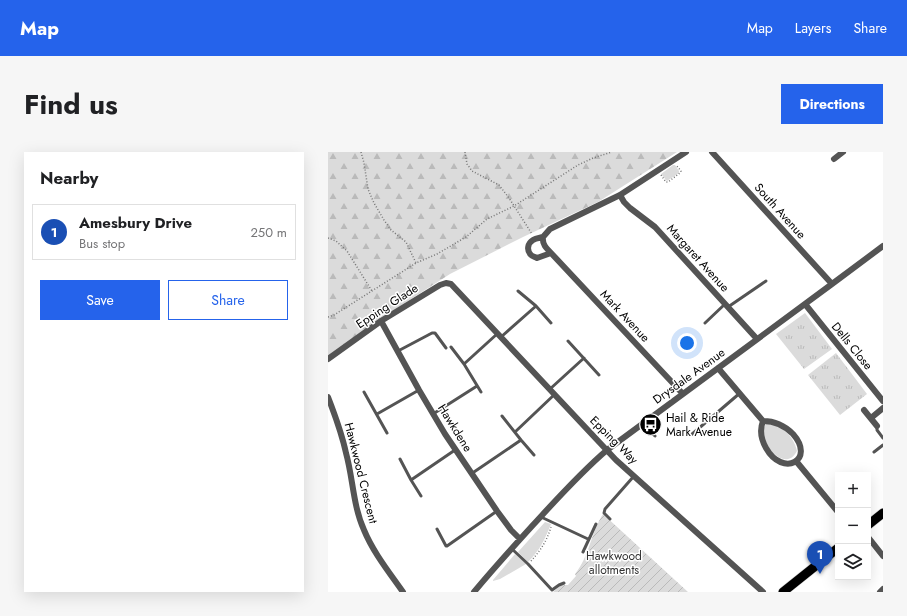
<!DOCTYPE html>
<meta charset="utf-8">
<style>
body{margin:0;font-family:Jost,sans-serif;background:#f6f6f6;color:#202124}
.controls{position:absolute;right:12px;bottom:12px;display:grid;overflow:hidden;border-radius:0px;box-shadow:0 4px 16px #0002}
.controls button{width:36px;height:36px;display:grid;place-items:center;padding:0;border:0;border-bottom:1px solid #e0e0e0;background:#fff;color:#202124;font:20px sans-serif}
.you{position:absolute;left:359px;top:191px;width:14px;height:14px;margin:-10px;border:3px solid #fff;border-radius:50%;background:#1a73e8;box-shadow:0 0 0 6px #1a73e833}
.badge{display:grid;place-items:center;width:26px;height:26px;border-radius:50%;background:#2563eb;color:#fff;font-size:13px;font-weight:700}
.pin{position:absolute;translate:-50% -33px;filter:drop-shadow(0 1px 2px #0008)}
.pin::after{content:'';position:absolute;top:21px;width:14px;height:12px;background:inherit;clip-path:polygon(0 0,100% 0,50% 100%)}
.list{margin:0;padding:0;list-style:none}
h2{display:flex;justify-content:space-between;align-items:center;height:52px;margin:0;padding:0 16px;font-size:17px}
h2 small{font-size:13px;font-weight:400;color:#757577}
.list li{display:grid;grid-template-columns:26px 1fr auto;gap:12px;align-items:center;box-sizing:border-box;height:56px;margin:0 8px 8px;padding:0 8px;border:1px solid #e0e0e0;border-radius:0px}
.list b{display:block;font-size:15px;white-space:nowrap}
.list p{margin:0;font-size:13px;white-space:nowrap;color:#757577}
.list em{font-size:13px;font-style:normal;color:#757577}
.actions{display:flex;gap:8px;padding:12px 16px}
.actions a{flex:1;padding:9px 0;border:1px solid #2563eb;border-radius:0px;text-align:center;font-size:14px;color:#2563eb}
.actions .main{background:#2563eb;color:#fff}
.icon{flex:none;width:22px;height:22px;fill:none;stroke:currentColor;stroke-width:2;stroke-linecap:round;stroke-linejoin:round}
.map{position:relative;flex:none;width:555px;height:440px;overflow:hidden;border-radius:0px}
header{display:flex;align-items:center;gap:24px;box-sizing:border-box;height:56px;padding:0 20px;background:#2563eb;color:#fff}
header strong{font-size:19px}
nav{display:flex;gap:22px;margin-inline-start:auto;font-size:14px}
.intro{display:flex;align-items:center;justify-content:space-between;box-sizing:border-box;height:96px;padding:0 24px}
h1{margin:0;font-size:28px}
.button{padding:10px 18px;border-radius:0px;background:#2563eb;color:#fff;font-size:14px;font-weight:700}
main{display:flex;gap:24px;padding:0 24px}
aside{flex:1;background:#fff;border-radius:0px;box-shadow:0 4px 16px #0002}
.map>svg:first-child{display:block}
</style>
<header>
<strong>Map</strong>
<nav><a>Map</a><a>Layers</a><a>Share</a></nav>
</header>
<div class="intro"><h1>Find us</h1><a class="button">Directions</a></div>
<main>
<aside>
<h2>Nearby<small></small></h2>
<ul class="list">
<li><span class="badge" style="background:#1a4fb4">1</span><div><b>Amesbury Drive</b><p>Bus stop</p></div><em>250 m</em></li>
</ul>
<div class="actions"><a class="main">Save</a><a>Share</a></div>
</aside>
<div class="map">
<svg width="555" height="440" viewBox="0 0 555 440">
<defs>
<pattern id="forest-firs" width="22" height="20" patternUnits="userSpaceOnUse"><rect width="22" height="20" fill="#dbdbdb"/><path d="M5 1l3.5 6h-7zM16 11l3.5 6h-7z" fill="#bababa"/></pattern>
<pattern id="park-tufts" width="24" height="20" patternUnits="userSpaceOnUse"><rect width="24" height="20" fill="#dbdbdb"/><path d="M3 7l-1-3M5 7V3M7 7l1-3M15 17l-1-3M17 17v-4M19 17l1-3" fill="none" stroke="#bababa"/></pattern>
<pattern id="garden-furrows" width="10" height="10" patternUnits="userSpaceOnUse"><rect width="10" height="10" fill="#dbdbdb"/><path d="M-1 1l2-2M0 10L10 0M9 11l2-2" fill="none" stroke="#bababa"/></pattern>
</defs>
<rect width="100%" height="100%" fill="#fff"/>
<!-- grass -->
<path fill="#dbdbdb" d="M 345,13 L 347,13 L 351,19 L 351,21 L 339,29 L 333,22 Z
M 438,272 C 453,272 466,284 469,299 C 456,324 427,286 438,272 Z
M 217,370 L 223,372 C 217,387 212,398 200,410 L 190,400 Z
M 187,402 L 198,412 L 172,427 L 165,429 L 165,428 Z"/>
<!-- forest -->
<path fill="url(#forest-firs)" d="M 0,0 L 349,0 L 270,50 L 195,85 L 122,122 L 52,167 L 0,204 Z"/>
<!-- park -->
<path fill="url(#park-tufts)" d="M 477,161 L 504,197 L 476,217 L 448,182 Z
M 508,201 L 539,242 L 512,263 L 480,223 Z"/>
<!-- garden -->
<path fill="url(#garden-furrows)" d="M 275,362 L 360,440 L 225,440 L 233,433 L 240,433 L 248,424 L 247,422 C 261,405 263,381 275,362 Z"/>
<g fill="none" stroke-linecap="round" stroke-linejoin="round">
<defs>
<path id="primary" d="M 540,373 L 555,361
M 455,440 L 510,396"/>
</defs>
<!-- primary casing -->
<use href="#primary" stroke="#dbdbdb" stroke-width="10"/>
<!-- path -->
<path stroke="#767676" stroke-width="1.5" stroke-dasharray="1 2" stroke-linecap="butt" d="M 33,0 L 36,11 L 40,37 L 46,51 L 56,68 L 63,78 L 78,90 L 88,111
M 137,0 L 139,12 L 144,19 L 171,33 L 181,46 L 204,82
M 333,23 L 338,30 L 340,30 L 352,21 L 353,19 L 348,13
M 0,86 L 8,89 L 19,99 L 44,139
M 0,165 L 6,163 L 88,111 L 109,102 L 138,85 L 159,67 L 186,54 L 250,13 L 265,6 L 284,0
M 203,409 C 212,399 219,389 223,375"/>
<!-- lane -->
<path stroke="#545454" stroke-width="3" d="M 190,139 L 208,154 L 223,171
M 400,155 L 438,129
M 377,171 L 397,152
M 173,185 L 208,154
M 240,189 L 271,223
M 123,195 L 136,212 L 153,240
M 70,199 L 104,181 L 107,181 L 118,196
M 136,212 L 169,182
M 222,237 L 256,206
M 36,240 L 59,281
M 49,262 L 91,238
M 105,262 L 149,234
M 174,264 L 193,288 L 206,303
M 314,272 L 327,284
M 549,274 L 549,278 L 555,286
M 187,280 L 227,242
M 363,283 L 412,241
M 546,300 L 555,293
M 72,307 L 83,328 L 93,344
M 143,322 L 193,288
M 83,328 L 127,298
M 213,365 L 260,387
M 282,367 L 276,361 L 277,357 L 306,324
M 109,377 L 118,394 L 119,394 L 169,359
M 184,397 L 200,412 L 224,438 L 231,433 L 236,431
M 255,400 L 268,372"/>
<!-- street -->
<path stroke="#545454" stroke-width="6" d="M 384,0 L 504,132
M 506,7 L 515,0
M 292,43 L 296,50 L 302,56 L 327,75 L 429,187
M 215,85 C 214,92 218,96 223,101 L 355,242
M 215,85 L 222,77 L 292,43 L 358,0
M 215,85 C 211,86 208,86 205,88 C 200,91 198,98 203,103 C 204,104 207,105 209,106 L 223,101
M 477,152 L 555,249
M 53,169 L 91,238 L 117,282 L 169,359 L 183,378 L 192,387
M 0,207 L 53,169 L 112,133 L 118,131 L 123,132 L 288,308 L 435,440
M 390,216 L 435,269 C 446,269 457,274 465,282 C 488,308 455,326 438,296 C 433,287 431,279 435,269
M 0,245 C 7,263 14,282 18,301 C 25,326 25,354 36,378 C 45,400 61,420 75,440
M 536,258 L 549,274
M 543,266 L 555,256
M 468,309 L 510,360
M 540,385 L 555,404
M 146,440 C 165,417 185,395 205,373 C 229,347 252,321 279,298 L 504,132 L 555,94
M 552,440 L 555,437"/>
<!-- primary -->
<use href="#primary" stroke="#000" stroke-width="9"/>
</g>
<!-- icons -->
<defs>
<symbol id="bus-disc" viewBox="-11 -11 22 22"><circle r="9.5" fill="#000" stroke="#fff"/><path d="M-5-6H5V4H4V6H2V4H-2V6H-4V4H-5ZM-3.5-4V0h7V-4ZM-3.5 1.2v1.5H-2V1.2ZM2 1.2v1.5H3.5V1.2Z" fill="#fff"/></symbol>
</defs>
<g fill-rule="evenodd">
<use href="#bus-disc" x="310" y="260" width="25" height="25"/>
</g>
<g text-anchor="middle" stroke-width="3" stroke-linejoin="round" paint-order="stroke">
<!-- street labels -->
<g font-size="12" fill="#000" stroke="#fff">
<text transform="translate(452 59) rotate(48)" y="4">South Avenue</text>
<text transform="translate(370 106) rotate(48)" y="4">Margaret Avenue</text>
<text transform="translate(59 154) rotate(-33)" y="4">Epping Glade</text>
<text transform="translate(297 164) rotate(47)" y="4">Mark Avenue</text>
<text transform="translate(524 194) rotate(51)" y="4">Dells Close</text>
<text transform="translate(361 224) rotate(-36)" y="4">Drysdale Avenue</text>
<text transform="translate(127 276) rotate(58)" y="4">Hawkdene</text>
<text transform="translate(286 288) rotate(45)" y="4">Epping Way</text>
<text transform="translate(33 321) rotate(76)" y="4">Hawkwood Crescent</text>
</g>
<!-- poi labels -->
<g font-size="12" fill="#000" stroke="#fff" text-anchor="start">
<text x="338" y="270">Hail &amp; Ride<tspan x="338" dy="14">Mark Avenue</tspan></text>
</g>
<!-- park labels -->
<g font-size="12" fill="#323232" stroke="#fff">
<text x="286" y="408">Hawkwood<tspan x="286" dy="14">allotments</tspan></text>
</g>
</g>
</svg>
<div class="controls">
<button>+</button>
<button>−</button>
<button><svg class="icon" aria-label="layers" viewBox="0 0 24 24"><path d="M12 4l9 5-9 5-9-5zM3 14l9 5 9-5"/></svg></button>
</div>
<div class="you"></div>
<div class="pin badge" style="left:492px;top:422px;background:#1a4fb4">1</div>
</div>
</main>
